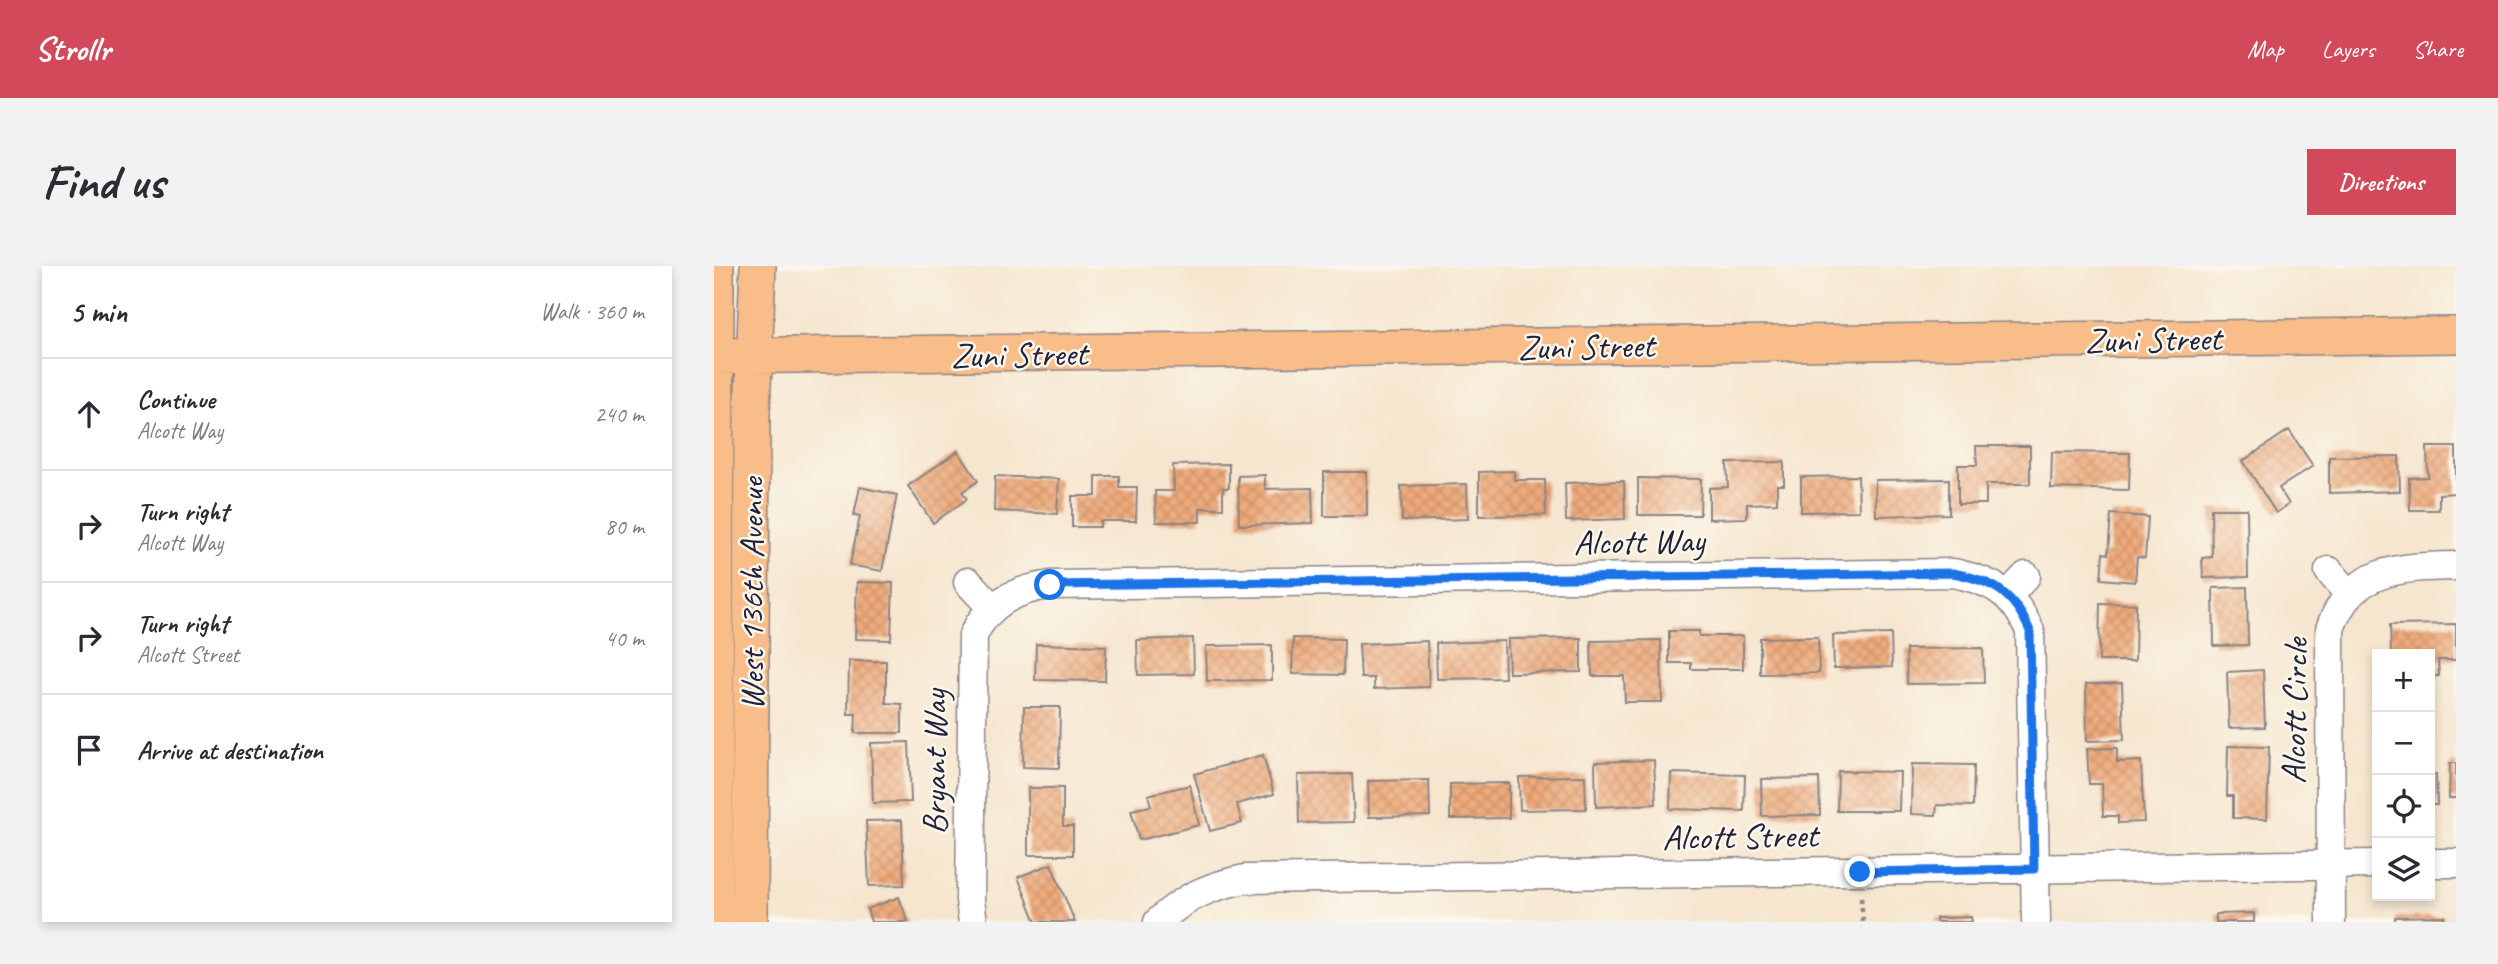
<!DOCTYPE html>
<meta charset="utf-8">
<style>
body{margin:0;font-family:Caveat,sans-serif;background:#f2f2f3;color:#2b2b33}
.controls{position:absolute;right:21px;bottom:21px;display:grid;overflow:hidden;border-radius:0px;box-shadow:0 4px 10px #0003}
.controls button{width:63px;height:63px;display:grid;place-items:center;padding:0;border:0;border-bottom:2px solid #e1e1e2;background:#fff;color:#2b2b33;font:35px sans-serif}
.stop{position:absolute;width:21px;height:21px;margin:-16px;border:5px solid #1a73e8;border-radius:50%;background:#fff}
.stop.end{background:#1a73e8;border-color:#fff;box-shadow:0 2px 7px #0008}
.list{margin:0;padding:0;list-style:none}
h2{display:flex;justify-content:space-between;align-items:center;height:91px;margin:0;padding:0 28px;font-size:30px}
h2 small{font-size:23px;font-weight:400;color:#7c7c81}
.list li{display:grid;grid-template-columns:46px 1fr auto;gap:21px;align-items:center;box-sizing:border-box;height:112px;padding:0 28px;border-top:2px solid #e1e1e2}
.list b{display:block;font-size:26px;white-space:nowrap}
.list p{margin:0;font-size:23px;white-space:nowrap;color:#7c7c81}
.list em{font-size:23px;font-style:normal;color:#7c7c81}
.icon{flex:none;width:38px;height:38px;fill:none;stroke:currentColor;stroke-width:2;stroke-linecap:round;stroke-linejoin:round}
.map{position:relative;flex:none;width:1742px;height:656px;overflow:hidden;border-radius:0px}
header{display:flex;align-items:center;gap:42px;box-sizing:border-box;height:98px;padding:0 35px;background:#d1495b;color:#fff}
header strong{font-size:33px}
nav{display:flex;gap:38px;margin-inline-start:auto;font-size:24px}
.intro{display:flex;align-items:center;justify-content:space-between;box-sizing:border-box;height:168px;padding:0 42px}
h1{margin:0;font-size:49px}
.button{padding:18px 32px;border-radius:0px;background:#d1495b;color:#fff;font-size:24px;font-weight:700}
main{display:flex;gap:42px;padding:0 42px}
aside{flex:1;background:#fff;border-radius:0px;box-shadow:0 4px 10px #0003}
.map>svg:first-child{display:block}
</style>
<header>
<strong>Strollr</strong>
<nav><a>Map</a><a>Layers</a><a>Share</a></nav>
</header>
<div class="intro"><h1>Find us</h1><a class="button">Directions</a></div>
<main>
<aside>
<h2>5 min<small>Walk · 360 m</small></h2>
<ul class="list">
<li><svg class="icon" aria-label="ahead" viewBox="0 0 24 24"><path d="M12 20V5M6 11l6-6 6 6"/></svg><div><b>Continue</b><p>Alcott Way</p></div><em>240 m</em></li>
<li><svg class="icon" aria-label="right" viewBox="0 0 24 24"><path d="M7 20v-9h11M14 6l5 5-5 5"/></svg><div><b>Turn right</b><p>Alcott Way</p></div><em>80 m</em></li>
<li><svg class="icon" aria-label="right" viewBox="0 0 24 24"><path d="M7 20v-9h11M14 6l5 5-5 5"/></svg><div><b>Turn right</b><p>Alcott Street</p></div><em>40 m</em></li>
<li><svg class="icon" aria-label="arrive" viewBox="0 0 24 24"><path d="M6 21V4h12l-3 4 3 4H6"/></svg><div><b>Arrive at destination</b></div></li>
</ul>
</aside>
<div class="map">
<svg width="1742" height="656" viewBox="0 0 1742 656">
<defs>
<pattern id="building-cross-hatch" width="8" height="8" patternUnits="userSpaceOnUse" patternTransform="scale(1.75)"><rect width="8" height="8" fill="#eeaa7a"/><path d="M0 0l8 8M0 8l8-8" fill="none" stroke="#cc926a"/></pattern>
</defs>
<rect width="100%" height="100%" fill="#fbf7ec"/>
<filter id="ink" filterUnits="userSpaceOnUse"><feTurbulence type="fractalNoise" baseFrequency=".0143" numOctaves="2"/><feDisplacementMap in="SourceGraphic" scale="14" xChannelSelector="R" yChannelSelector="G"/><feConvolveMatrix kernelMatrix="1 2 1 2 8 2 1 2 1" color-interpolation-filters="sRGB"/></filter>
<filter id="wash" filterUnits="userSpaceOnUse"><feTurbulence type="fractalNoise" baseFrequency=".00686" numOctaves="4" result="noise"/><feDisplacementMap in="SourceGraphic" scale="28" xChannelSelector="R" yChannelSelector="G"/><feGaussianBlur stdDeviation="1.57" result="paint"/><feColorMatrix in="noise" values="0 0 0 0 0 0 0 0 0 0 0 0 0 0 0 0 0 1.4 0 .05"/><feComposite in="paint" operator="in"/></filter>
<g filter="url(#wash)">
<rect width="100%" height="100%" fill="#f6e6cf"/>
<g id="blocks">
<!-- building -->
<path fill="url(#building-cross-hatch)" d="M 1575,164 L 1599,200 L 1565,222 L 1575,238 L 1562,247 L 1529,195 Z
M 1262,180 L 1316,180 L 1316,218 L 1272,218 L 1272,238 L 1244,238 L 1244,199 L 1263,199 Z
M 1713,181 L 1742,181 L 1742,227 L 1725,228 L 1725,244 L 1696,244 L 1695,212 L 1714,211 Z
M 244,185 L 264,215 L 248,226 L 253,233 L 219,257 L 194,220 Z
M 1338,186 L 1416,187 L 1415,224 L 1337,222 Z
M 1685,190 L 1686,225 L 1615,227 L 1615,191 Z
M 1070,196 L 1070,219 L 1063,219 L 1063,237 L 1033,238 L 1033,252 L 995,253 L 995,222 L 1014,221 L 1013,197 Z
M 515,198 L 515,222 L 509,222 L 509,242 L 486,242 L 486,256 L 442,256 L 441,225 L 460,225 L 459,199 Z
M 800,205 L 800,214 L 831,214 L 832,249 L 765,250 L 765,206 Z
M 610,206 L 653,206 L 653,250 L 610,250 Z
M 551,209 L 551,223 L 598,222 L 599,257 L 525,259 L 524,210 Z
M 281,210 L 345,213 L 343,248 L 280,245 Z
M 382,210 L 405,210 L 405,221 L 423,221 L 422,255 L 386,255 L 386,261 L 358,261 L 358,230 L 382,230 Z
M 1144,210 L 1145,245 L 1087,246 L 1087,211 Z
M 924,212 L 987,213 L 986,249 L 924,249 Z
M 1235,213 L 1235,248 L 1162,250 L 1161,214 Z
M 910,215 L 911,253 L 852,255 L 851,217 Z
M 753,218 L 754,253 L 688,255 L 687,220 Z
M 146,221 L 183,229 L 168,305 L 136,299 L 146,250 L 140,249 Z
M 1497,243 L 1533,243 L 1534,311 L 1489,312 L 1488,292 L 1498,291 Z
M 1397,248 L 1434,251 L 1431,292 L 1423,291 L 1421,316 L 1387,313 L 1389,287 L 1394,288 Z
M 143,316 L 179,317 L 177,374 L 141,373 Z
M 1533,321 L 1534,379 L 1500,380 L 1499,322 Z
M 1386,337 L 1422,338 L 1421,395 L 1385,395 Z
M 1742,358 L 1742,394 L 1724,394 L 1725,410 L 1716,410 L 1716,388 L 1677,388 L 1676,359 Z
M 955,365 L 985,365 L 985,370 L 1029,370 L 1029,403 L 977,403 L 977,397 L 955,397 Z
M 1177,368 L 1178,401 L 1120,402 L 1119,369 Z
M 1104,371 L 1105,407 L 1046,408 L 1046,372 Z
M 479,372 L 480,408 L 424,409 L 423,374 Z
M 579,372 L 630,373 L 629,409 L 578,408 Z
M 867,372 L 867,406 L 795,407 L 794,373 Z
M 947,374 L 948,436 L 911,436 L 910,410 L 878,410 L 877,375 Z
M 713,375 L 715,421 L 660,423 L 660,412 L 647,412 L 645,378 Z
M 790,375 L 791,412 L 723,413 L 722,377 Z
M 322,378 L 392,380 L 391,415 L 321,414 Z
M 558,379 L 558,414 L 493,415 L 492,380 Z
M 1269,382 L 1270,417 L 1193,418 L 1192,383 Z
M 135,395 L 172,395 L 172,437 L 188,438 L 188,467 L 141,467 L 142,448 L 134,448 Z
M 1549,404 L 1551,461 L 1515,462 L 1513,406 Z
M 1408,417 L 1410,474 L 1373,475 L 1372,418 Z
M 310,441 L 346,441 L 345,502 L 309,501 Z
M 195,476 L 197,536 L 159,537 L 157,477 Z
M 1514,480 L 1555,481 L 1553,553 L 1519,552 L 1519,530 L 1513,530 Z
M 1403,482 L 1403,496 L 1427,495 L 1430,556 L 1404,557 L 1404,550 L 1389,550 L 1388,518 L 1375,518 L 1373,483 Z
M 549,489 L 560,528 L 523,538 L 528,557 L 496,565 L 480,508 Z
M 940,494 L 942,538 L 882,541 L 881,496 Z
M 1736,497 L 1742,497 L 1742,532 L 1735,532 Z
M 1198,498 L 1260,499 L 1259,540 L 1223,539 L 1222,549 L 1197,548 Z
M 1124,505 L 1186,506 L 1185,545 L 1123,545 Z
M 957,507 L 1031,509 L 1030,545 L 956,543 Z
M 638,508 L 640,556 L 585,557 L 584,509 Z
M 1716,508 L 1722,508 L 1723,539 L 1716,539 Z
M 871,510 L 872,543 L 806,544 L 805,511 Z
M 1105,512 L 1106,549 L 1048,550 L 1047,513 Z
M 715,514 L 716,550 L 655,551 L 654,515 Z
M 795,517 L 795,552 L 736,553 L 736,518 Z
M 476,519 L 485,559 L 425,574 L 417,544 L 437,540 L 434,529 Z
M 314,522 L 349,522 L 349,560 L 359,560 L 359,589 L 314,589 Z
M 188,554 L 190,619 L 155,620 L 152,555 Z
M 337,598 L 361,656 L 322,656 L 304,611 Z
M 185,631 L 194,656 L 157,656 L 153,643 Z
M 1540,647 L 1540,656 L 1502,656 L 1502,648 Z
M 1730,650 L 1730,656 L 1681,656 L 1681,651 Z
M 1257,651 L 1258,656 L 1222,656 L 1222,652 Z"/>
</g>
</g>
<g filter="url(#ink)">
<use href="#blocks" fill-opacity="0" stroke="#8c8485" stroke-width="2"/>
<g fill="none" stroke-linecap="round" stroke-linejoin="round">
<defs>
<path id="minor" d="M 1615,305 L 1635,328
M 254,316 L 278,342
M 1293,330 L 1312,310
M 1716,597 L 1742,597
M 259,656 L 256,634 L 259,369 C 275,337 301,324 336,319 L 1239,307 C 1278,315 1299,326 1316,365 L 1322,656
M 444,656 C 470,631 496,620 531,613 L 1663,598
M 1617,656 L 1616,363 C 1637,302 1686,301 1742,300"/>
<path id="major" d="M 0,90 L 1742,69
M 1,656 L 2,0
M 36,656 L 38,147 L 44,0"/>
</defs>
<!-- minor casing -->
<use href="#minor" stroke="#8c8485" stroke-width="31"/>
<!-- major casing -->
<use href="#major" stroke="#8c8485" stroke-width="38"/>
<!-- path -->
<path stroke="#8c8485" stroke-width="4.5" stroke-dasharray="5 5" stroke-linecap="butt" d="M 1147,631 L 1149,656"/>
<!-- minor -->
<use href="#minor" stroke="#fff" stroke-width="28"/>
<!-- major -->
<use href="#major" stroke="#f8bd89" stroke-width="35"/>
</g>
</g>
<g fill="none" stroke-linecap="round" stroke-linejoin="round" filter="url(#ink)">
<!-- route -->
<path stroke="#1a73e8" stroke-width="9" d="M 336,319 L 1239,307 C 1279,315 1299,326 1316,365 L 1320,603 L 1146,606"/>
</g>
<g text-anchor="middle" stroke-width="5" stroke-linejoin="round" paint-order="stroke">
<!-- street labels -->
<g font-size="35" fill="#22223b" stroke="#fbf7ec">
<text transform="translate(1439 73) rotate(-1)" y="12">Zuni Street</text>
<text transform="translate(872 80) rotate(-1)" y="12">Zuni Street</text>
<text transform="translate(305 88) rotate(-1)" y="12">Zuni Street</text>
<text transform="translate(925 275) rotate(-1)" y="12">Alcott Way</text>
<text transform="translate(37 328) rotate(-90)" y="12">West 136th Avenue</text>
<text transform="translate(1580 445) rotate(-89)" y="12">Alcott Circle</text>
<text transform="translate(220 496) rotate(-90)" y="12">Bryant Way</text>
<text transform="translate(1026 570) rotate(-1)" y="12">Alcott Street</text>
</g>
</g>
</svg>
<div class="controls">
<button>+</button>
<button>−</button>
<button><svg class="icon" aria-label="locate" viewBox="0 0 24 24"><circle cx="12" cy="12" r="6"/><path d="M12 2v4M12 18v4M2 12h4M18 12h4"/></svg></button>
<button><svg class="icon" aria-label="layers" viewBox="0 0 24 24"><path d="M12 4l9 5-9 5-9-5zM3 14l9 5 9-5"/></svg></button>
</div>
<div class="stop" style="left:336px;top:319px"></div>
<div class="stop end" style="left:1146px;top:606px"></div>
</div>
</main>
